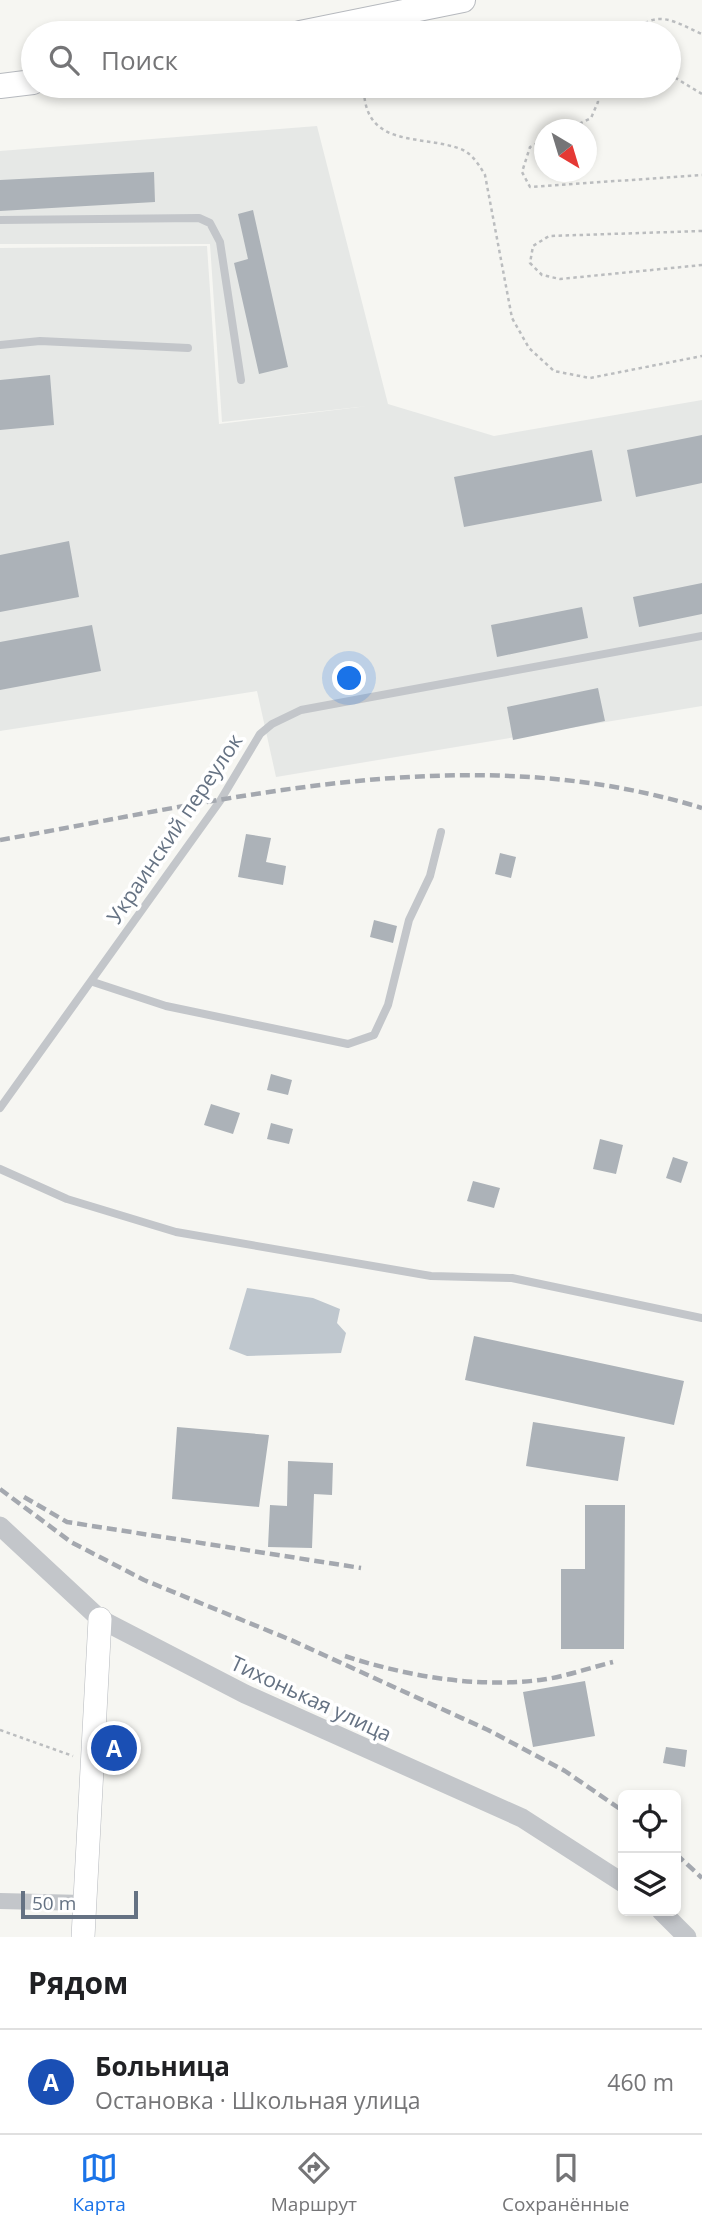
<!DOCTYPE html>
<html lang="ru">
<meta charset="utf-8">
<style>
body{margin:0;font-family:"Open Sans",sans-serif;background:#f6f6f6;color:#202124}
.controls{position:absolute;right:21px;bottom:21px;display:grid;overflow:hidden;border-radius:10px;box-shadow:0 4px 10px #0003}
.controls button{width:63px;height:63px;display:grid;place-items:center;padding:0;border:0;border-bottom:2px solid #e0e0e0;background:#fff;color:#202124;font:35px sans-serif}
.compass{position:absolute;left:534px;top:119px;width:63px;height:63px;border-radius:50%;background:#fff;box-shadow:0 4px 10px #0003;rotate:142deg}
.scale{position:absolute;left:21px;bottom:18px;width:117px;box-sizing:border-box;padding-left:7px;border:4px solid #657283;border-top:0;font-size:19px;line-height:24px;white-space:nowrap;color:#657283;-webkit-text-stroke:5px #fff;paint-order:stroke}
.you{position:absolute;left:350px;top:679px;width:24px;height:24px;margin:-18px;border:5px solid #fff;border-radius:50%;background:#1a73e8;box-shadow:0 0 0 10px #1a73e833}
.badge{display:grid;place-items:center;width:46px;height:46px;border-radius:50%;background:#1a73e8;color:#fff;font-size:23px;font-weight:700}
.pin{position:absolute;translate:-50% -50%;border:4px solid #fff;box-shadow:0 2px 7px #0006}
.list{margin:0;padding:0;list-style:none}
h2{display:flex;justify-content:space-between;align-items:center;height:91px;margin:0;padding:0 28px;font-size:30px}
h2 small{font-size:23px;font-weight:400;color:#757577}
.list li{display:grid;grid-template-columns:46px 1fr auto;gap:21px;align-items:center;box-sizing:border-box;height:105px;padding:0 28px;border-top:2px solid #e0e0e0}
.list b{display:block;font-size:26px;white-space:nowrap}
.list p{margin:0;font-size:23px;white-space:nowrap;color:#757577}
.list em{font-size:23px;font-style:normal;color:#757577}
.icon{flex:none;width:38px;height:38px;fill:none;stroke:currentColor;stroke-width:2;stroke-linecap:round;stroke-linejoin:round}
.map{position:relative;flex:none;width:702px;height:1937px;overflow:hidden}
.search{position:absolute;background:#fff;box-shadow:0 4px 10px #0003;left:21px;right:21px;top:21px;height:77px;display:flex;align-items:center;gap:18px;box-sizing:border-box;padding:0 24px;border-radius:38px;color:#757577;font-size:26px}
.sheet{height:196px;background:#fff}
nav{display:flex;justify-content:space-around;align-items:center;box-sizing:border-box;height:98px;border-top:2px solid #e0e0e0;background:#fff;font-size:19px;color:#757577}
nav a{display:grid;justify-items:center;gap:4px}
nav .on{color:#1a73e8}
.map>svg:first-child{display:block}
</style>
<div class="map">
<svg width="702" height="1937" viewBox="0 0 702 1937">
<rect width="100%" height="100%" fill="#f6f6f2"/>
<!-- built -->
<path fill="#e6e8e6" d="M 317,126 L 388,404 L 494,436 L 702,400 L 702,706 L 276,777 L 257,691 L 0,731 L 0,248 L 207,246 L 219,424 L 368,406 L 222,422 L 210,244 L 0,244 L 0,151 Z"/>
<!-- water -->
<path fill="#bfc7ce" d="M 247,1288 L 313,1298 L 340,1309 L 337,1323 L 346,1333 L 341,1353 L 247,1356 L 229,1349 Z"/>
<!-- building -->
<path fill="#acb2b8" d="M 154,172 L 155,202 L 0,211 L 0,180 Z
M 253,210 L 288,367 L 259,374 L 234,263 L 248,259 L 238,214 Z
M 50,375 L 54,425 L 0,430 L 0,380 Z
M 702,435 L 702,483 L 636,497 L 627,450 Z
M 592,450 L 602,501 L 464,527 L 454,477 Z
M 69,541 L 79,597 L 0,612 L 0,555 Z
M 702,583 L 702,614 L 639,627 L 633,597 Z
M 582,607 L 588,638 L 497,657 L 491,625 Z
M 92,625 L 101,671 L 0,690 L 0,642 Z
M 598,688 L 605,721 L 513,740 L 507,707 Z
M 246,834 L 271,838 L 266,862 L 286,866 L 283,885 L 238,877 Z
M 500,853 L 516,857 L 511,878 L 495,874 Z
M 374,920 L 397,926 L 393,943 L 370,937 Z
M 271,1074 L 292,1080 L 288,1095 L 267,1090 Z
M 211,1104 L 240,1113 L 233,1134 L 204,1125 Z
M 271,1123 L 293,1129 L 289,1144 L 267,1139 Z
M 600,1139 L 623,1145 L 616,1174 L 593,1169 Z
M 673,1157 L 688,1162 L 681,1183 L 666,1178 Z
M 473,1181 L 500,1188 L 494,1208 L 467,1201 Z
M 474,1336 L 684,1381 L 674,1425 L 465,1380 Z
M 533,1422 L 625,1437 L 618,1481 L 526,1466 Z
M 177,1427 L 269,1435 L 259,1507 L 172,1499 Z
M 288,1461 L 333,1463 L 332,1495 L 314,1494 L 312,1548 L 268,1547 L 270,1505 L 287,1506 Z
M 585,1505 L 625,1505 L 624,1649 L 561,1649 L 561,1569 L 585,1569 Z
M 585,1681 L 595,1736 L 533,1747 L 523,1692 Z
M 666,1747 L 687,1750 L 685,1767 L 663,1763 Z"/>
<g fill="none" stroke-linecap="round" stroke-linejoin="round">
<defs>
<path id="secondary" d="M 83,1937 L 100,1619"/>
<path id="primary" d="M 300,33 L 463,0
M 0,86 L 33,82"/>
</defs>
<!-- secondary casing -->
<use href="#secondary" stroke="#b6b9be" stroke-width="24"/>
<!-- primary casing -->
<use href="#primary" stroke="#b6b9be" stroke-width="26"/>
<!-- path -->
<path stroke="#bbbdbf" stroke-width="2.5" stroke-dasharray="3.5 3.5" stroke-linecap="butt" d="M 635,33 C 655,7 677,23 702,34
M 669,74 L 702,94
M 370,86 L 364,92 C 367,147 419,135 458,148 C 471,152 478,163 485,175 L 512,318 L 529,348 L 554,371 L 590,378 L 702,356
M 567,130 L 591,118 L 598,102 L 597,86
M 544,140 L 530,147 L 522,172 L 530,187 L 702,175
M 702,231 L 549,236 L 533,246 L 530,263 L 542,275 L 560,279 L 702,265
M 0,1730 L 73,1756"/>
<!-- service -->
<path stroke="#c3c6ca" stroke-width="8" d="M 0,220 L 199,218 L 210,223 L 220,242 L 241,380
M 0,345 L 40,341 L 188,348
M 93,982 L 166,1006 L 348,1044 L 374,1035 L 388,1005 L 409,920 L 430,876 L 441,832
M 0,1108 L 220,801 L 260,734 L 272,724 L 301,710 L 702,636
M 0,1169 L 67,1199 L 176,1232 L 431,1276 L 512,1278 L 702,1318"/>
<!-- minor -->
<path stroke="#c3c6ca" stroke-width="16" d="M 0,1901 L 84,1903"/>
<!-- tertiary -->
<path stroke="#c3c6ca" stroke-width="19" d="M 0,1526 L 100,1619 L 245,1694 L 522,1818 L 623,1883
M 661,1911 L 687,1937"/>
<!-- secondary -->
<use href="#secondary" stroke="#fff" stroke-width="23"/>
<!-- primary -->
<use href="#primary" stroke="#fff" stroke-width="24"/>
<!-- rail -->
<path stroke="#a4a8af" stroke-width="4.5" stroke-dasharray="10 5" stroke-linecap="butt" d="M 0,840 C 232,799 470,736 702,808
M 0,1489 L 71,1542 L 144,1580 L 291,1640 L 488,1730 L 565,1771 L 623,1811
M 24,1497 L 67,1522 L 361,1568
M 345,1656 C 406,1676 475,1688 540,1680 C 564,1677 589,1668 613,1662
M 676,1854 L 702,1878"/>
</g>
<g text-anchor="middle" stroke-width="7" stroke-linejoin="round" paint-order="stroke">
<!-- street labels -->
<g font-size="21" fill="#657283" stroke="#fff">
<text transform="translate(175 829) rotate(-56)" y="7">Украинский переулок</text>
<text transform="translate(311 1699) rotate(25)" y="7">Тихонькая улица</text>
</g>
</g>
</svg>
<div class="controls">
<button><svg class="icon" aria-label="locate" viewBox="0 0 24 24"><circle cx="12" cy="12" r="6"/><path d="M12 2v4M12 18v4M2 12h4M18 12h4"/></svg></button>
<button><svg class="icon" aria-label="layers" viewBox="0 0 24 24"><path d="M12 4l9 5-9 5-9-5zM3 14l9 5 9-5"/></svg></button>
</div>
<svg class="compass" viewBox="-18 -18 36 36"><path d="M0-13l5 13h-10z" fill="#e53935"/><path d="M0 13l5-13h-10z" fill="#757577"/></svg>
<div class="scale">50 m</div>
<div class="you"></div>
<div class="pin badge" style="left:114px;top:1748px;background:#1a4fb4">A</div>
<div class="search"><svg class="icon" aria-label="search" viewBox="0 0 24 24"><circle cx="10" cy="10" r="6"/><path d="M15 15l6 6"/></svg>Поиск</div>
</div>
<section class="sheet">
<h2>Рядом<small></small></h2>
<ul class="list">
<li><span class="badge" style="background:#1a4fb4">A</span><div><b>Больница</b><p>Остановка · Школьная улица</p></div><em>460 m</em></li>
</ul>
</section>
<nav>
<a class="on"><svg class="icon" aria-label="map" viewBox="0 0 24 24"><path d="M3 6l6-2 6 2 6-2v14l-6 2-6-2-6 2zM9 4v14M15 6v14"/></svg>Карта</a>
<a><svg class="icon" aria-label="directions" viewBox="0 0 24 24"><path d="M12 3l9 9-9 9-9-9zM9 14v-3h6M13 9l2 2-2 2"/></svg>Маршрут</a>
<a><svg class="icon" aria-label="saved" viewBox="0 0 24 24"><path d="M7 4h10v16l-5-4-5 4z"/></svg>Сохранённые</a>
</nav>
